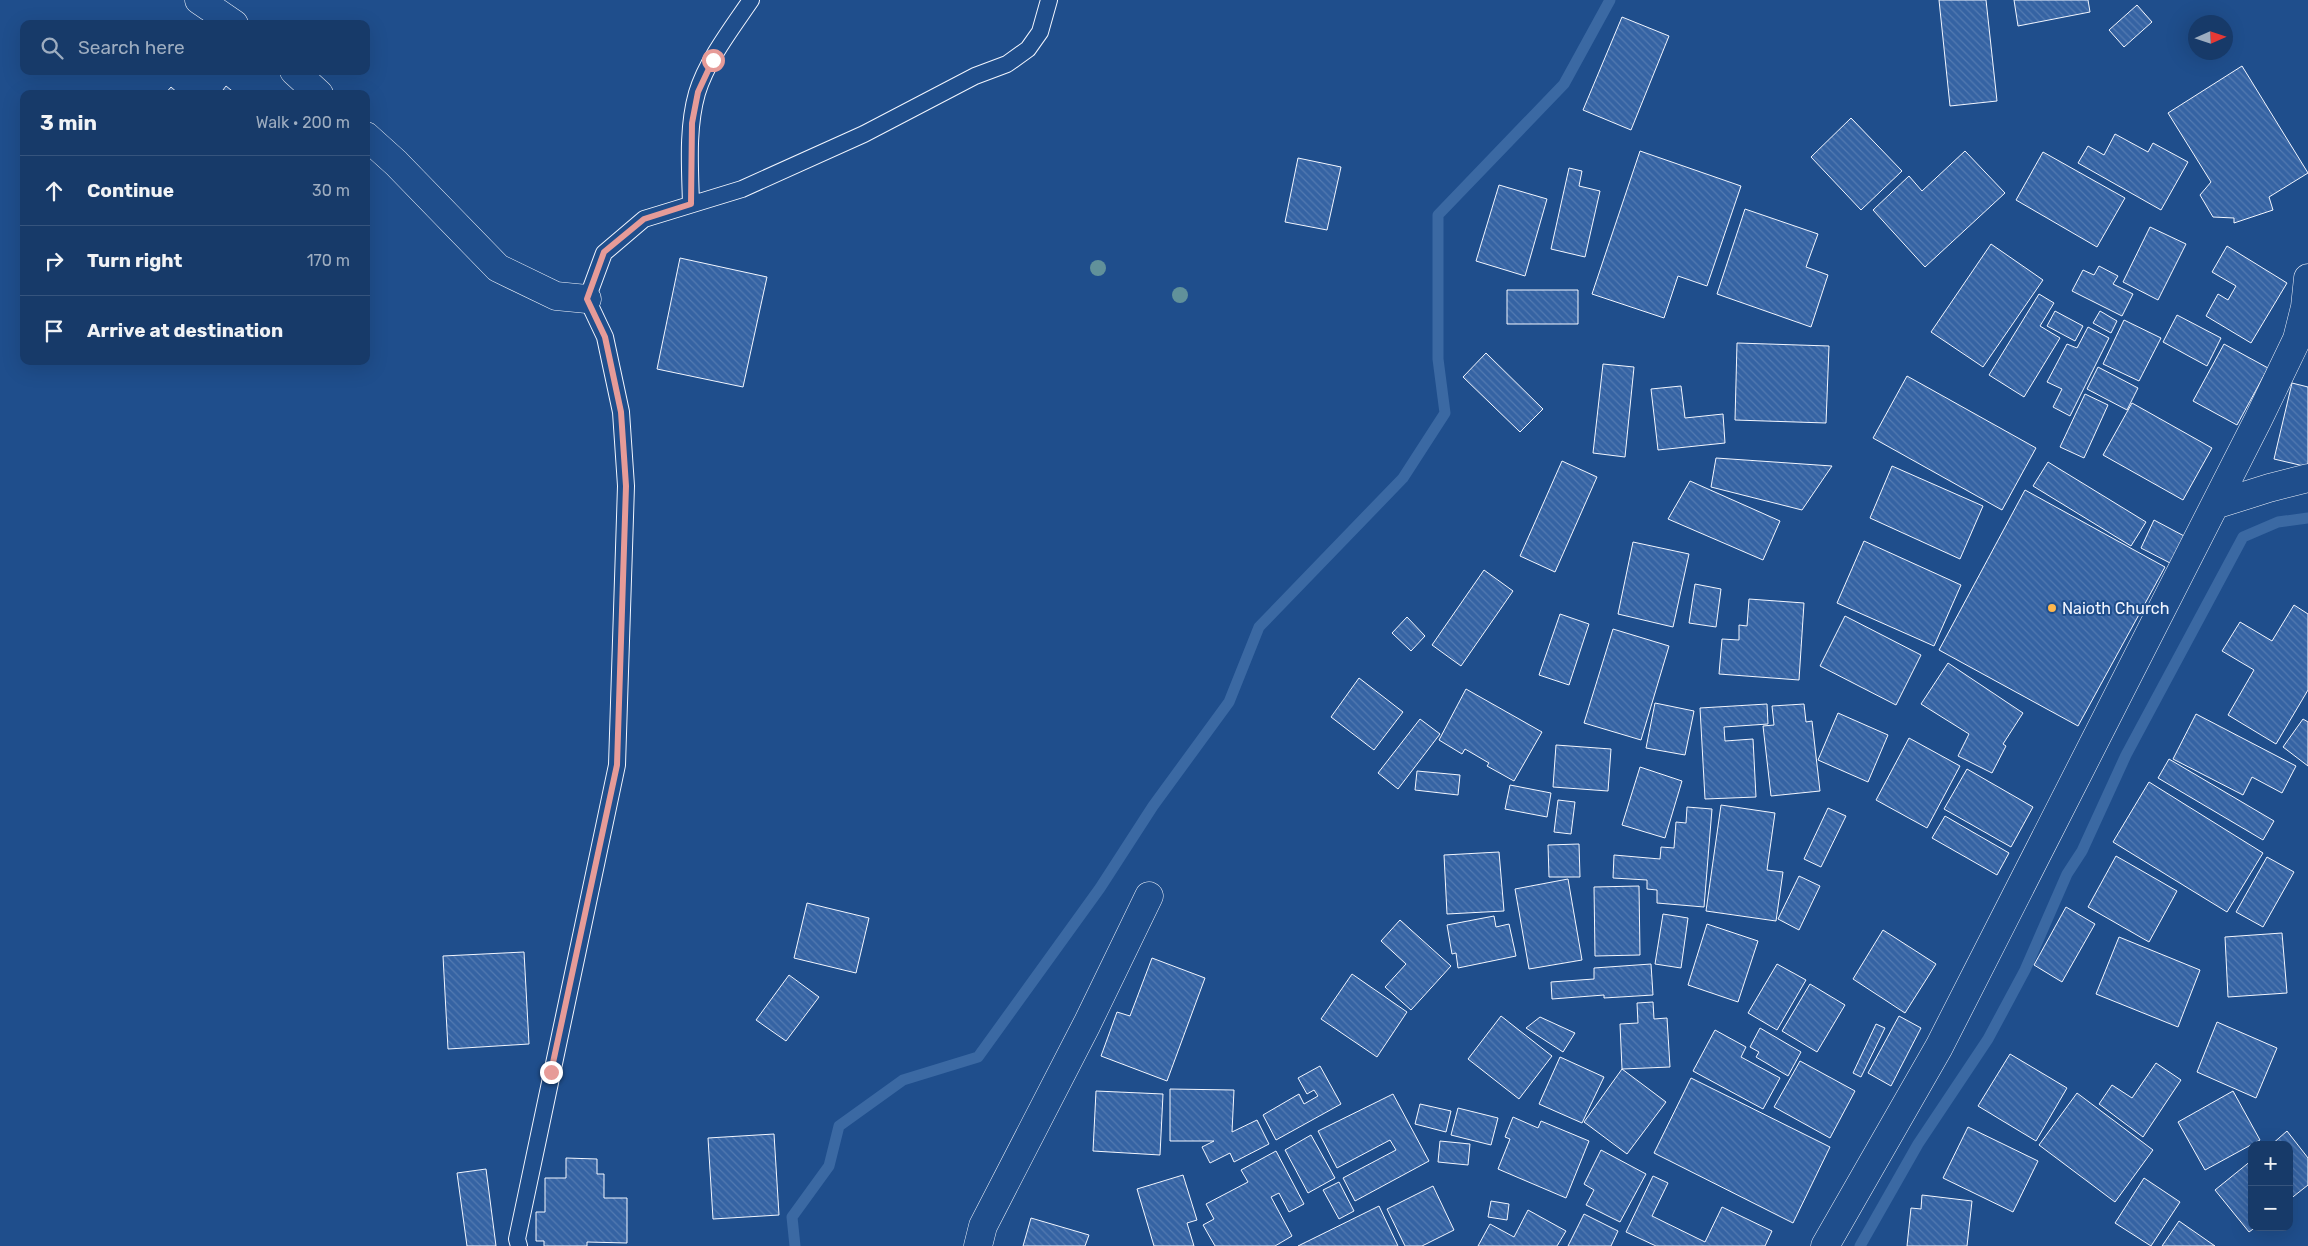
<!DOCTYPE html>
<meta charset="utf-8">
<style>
body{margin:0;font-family:Rubik,sans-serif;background:#244571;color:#f1f3f6}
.controls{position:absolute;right:15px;bottom:15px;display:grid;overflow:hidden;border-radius:10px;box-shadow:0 5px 20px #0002}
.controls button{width:45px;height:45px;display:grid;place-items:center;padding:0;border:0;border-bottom:1px solid #36547d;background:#173a69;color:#f1f3f6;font:25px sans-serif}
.compass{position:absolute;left:2188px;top:15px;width:45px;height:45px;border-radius:50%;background:#173a69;box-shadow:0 5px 20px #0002;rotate:87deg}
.stop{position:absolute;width:15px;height:15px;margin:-11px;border:4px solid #e69b98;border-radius:50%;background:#fff}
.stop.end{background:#e69b98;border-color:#fff;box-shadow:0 1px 5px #0008}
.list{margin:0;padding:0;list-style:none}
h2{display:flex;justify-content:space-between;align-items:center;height:65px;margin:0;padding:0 20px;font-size:21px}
h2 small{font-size:16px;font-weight:400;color:#9eadc0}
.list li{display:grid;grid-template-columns:32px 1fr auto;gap:15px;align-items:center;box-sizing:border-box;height:70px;padding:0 20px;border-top:1px solid #36547d}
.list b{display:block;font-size:19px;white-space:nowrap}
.list em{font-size:16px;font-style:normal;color:#9eadc0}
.icon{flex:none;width:28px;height:28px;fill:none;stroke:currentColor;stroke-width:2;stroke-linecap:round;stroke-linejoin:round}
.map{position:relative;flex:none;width:2308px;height:1246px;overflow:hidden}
.search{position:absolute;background:#173a69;box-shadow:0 5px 20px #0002;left:20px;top:20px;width:350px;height:55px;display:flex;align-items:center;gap:12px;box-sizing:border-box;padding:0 18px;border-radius:10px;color:#9eadc0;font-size:19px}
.panel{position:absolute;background:#173a69;box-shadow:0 5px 20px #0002;left:20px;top:90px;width:350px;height:275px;border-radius:10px}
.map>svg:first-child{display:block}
</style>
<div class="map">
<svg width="2308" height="1246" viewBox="0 0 2308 1246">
<defs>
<pattern id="building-back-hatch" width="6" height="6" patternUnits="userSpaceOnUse" patternTransform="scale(1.25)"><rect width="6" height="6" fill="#3563a3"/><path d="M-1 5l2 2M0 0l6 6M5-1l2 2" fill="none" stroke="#537ab1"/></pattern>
</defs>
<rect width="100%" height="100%" fill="#1f4e8c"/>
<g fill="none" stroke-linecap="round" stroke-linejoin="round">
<!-- stream -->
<path stroke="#3b69a3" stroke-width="11" d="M 795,1246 L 792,1217 L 829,1166 L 839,1126 L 903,1080 L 978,1057 L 1100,888 L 1153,806 L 1229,702 L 1259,627 L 1403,478 L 1445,413 L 1438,359 L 1438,215 L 1564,84 L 1610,0
M 1860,1246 L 1918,1144 L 1988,1039 L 2025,970 L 2067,874 L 2082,851 L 2126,755 L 2243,537 L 2278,522 L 2308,518"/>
</g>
<!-- building -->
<path fill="url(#building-back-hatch)" stroke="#f2f6ff" d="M 1939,0 L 1986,0 L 1997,101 L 1950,106 Z
M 2014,0 L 2088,0 L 2090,12 L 2018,26 Z
M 2137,5 L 2152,22 L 2124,47 L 2109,30 Z
M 1622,17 L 1669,36 L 1631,130 L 1583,110 Z
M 2242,66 L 2308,173 L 2269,197 L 2273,210 L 2234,223 L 2234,218 L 2213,217 L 2200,195 L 2211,182 L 2168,113 Z
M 226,86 L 236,94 L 220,94 Z
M 171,87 L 179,94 L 165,94 Z
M 1851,118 L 1902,171 L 1861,210 L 1811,157 Z
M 2115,134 L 2148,152 L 2153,143 L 2188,162 L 2161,210 L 2078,163 L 2088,146 L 2104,155 Z
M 1640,151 L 1741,186 L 1707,286 L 1678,276 L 1664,318 L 1592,294 Z
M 1965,151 L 2005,193 L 1925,267 L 1873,210 L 1909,176 L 1922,191 Z
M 2043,152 L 2125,198 L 2097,247 L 2016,200 Z
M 1298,158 L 1341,167 L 1327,230 L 1285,222 Z
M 1569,168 L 1582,171 L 1579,186 L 1600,191 L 1585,257 L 1551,249 Z
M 1499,185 L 1547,199 L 1525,276 L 1476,261 Z
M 1745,209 L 1818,234 L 1806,267 L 1828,275 L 1811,327 L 1717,294 Z
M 2150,227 L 2186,244 L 2158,300 L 2123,282 Z
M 1991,244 L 2043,280 L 1983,367 L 1931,332 Z
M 2227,246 L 2287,283 L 2251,343 L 2206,316 L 2218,294 L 2228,300 L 2236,286 L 2212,272 Z
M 680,258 L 767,277 L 743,387 L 657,369 Z
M 2099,266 L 2118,276 L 2113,284 L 2133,294 L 2122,316 L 2072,291 L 2083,270 L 2094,275 Z
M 1507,290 L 1578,290 L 1578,324 L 1507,324 Z
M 2039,294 L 2054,303 L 2040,326 L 2060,338 L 2024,397 L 1989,375 Z
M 2055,311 L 2083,326 L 2075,341 L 2047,326 Z
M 2100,311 L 2117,321 L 2111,333 L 2093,323 Z
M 2177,315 L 2221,338 L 2207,366 L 2163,342 Z
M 2124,320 L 2161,338 L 2139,381 L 2103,364 Z
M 2088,327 L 2109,338 L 2070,416 L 2053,407 L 2062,389 L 2047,382 L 2067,344 L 2077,348 Z
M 1737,343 L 1829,346 L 1826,423 L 1735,420 Z
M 2224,344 L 2268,368 L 2237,425 L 2193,401 Z
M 1486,353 L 1543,409 L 1520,432 L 1463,377 Z
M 1603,364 L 1634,367 L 1625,457 L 1593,453 Z
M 2098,367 L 2138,388 L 2127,410 L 2087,389 Z
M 1907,376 L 2036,448 L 2002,510 L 1873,438 Z
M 2292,383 L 2308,387 L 2308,467 L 2274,459 Z
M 1681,386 L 1685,418 L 1723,414 L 1725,443 L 1658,450 L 1651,389 Z
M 2085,394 L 2108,405 L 2084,458 L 2060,447 Z
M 2132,403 L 2212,448 L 2183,500 L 2103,455 Z
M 1716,458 L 1832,466 L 1802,510 L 1711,487 Z
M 1562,461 L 1597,477 L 1555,572 L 1520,556 Z
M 2048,462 L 2146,522 L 2131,546 L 2033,486 Z
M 1892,466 L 1983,506 L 1960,559 L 1870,518 Z
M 1690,481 L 1780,521 L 1763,560 L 1668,519 Z
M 2025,490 L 2165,567 L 2078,726 L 1939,650 Z
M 2154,520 L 2186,537 L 2172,564 L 2141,548 Z
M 1864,541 L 1961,585 L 1934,646 L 1837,603 Z
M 1633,542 L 1689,554 L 1673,627 L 1618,614 Z
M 1484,570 L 1513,591 L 1461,666 L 1432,645 Z
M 1695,584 L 1721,589 L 1716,627 L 1689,623 Z
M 1749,599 L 1804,603 L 1799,680 L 1719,674 L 1722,639 L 1739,640 L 1739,625 L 1747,626 Z
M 2294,605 L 2308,614 L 2308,690 L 2276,744 L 2228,715 L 2254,670 L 2222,651 L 2240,622 L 2272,641 Z
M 1560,614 L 1589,624 L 1569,685 L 1539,675 Z
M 1845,616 L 1921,655 L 1896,705 L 1820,666 Z
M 1407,617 L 1425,636 L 1411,651 L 1392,633 Z
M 1613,629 L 1669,646 L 1641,740 L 1584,723 Z
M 1948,663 L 2023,713 L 2003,744 L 2006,746 L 1992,773 L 1958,756 L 1969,734 L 1921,704 Z
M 1359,678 L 1403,712 L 1374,750 L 1331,717 Z
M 1466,689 L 1542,732 L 1514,781 L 1487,766 L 1489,763 L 1465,749 L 1462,754 L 1439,740 Z
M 1655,703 L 1694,711 L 1685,755 L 1646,748 Z
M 1767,704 L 1768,724 L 1724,727 L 1725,741 L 1753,739 L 1756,797 L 1705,799 L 1700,708 Z
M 1804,704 L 1806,722 L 1812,721 L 1820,791 L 1771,796 L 1763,726 L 1774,725 L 1772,706 Z
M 1838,713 L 1888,735 L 1868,782 L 1818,760 Z
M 2196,714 L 2296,766 L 2282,793 L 2252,777 L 2243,795 L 2173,759 Z
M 1420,719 L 1440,734 L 1398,789 L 1378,773 Z
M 2303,719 L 2308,722 L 2308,766 L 2283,747 Z
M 1909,738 L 1960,766 L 1927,828 L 1876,800 Z
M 1556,745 L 1611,749 L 1608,791 L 1553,787 Z
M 2169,759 L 2274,821 L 2263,840 L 2158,778 Z
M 1640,767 L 1682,781 L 1665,838 L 1622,825 Z
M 1967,769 L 2033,807 L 2011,847 L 1944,809 Z
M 1417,771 L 1460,775 L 1458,795 L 1415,790 Z
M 2149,782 L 2263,853 L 2227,912 L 2113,842 Z
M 1510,785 L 1551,793 L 1547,817 L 1505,809 Z
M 1558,800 L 1575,802 L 1571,834 L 1554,832 Z
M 1721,805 L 1775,813 L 1767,870 L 1783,872 L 1776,921 L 1706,911 Z
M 1687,807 L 1712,809 L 1704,907 L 1657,903 L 1657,890 L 1647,889 L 1647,880 L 1613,878 L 1614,855 L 1660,859 L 1661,847 L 1674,848 L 1676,822 L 1686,823 Z
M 1828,808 L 1846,816 L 1821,867 L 1804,859 Z
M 1945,816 L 2009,853 L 1997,875 L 1932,838 Z
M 1579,844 L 1580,877 L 1549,877 L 1548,845 Z
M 1499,852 L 1504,911 L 1447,914 L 1444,855 Z
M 2116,856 L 2177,891 L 2149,942 L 2088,907 Z
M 2267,857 L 2294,872 L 2263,927 L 2236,912 Z
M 1799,876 L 1820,886 L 1799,930 L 1778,919 Z
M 1568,879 L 1582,960 L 1529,969 L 1515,889 Z
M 1639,886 L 1640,955 L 1595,956 L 1594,887 Z
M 807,903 L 869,918 L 856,973 L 794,958 Z
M 2066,907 L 2095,924 L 2062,982 L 2034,965 Z
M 1663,914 L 1688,918 L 1681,968 L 1655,964 Z
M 1494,916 L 1496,927 L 1509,924 L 1516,956 L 1458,968 L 1456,953 L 1452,954 L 1447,925 Z
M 1400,920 L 1451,966 L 1411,1010 L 1385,987 L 1406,964 L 1381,941 Z
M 1707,924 L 1758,941 L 1738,1002 L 1688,985 Z
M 1883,930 L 1936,964 L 1905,1013 L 1853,979 Z
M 2282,933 L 2287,993 L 2228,997 L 2225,937 Z
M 2119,937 L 2200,970 L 2178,1027 L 2096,994 Z
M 524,952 L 529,1044 L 448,1049 L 443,956 Z
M 1152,958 L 1205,978 L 1167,1081 L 1101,1056 L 1117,1012 L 1130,1016 Z
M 1651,964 L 1653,995 L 1604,998 L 1604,995 L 1552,999 L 1551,982 L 1594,979 L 1594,968 Z
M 1777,964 L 1806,980 L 1777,1030 L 1748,1013 Z
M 1352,974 L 1407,1012 L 1377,1057 L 1321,1019 Z
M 789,975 L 819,997 L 786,1041 L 756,1020 Z
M 1810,984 L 1845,1005 L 1817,1052 L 1782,1031 Z
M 1653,1002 L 1654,1019 L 1667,1018 L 1670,1067 L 1622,1069 L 1620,1024 L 1638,1023 L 1637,1003 Z
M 1501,1016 L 1552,1056 L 1519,1099 L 1468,1059 Z
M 1899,1016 L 1921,1028 L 1891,1086 L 1868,1073 Z
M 1540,1017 L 1575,1033 L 1563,1052 L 1526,1028 Z
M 2217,1022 L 2277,1048 L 2256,1098 L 2197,1072 Z
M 1876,1024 L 1885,1028 L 1861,1077 L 1853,1073 Z
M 1760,1028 L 1801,1052 L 1788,1076 L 1756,1057 L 1759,1052 L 1750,1047 Z
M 1715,1030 L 1746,1047 L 1741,1057 L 1780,1078 L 1763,1109 L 1693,1071 Z
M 2010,1054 L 2067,1088 L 2036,1141 L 1978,1106 Z
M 1560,1057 L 1604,1077 L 1582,1123 L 1539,1104 Z
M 1800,1061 L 1855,1091 L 1830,1138 L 1774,1107 Z
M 2156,1063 L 2181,1080 L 2143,1137 L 2099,1104 L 2112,1085 L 2132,1098 Z
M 1320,1066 L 1341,1104 L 1276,1140 L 1263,1115 L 1299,1094 L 1304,1104 L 1318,1096 L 1314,1090 L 1307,1094 L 1298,1078 Z
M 1622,1069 L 1666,1102 L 1627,1154 L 1584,1122 Z
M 1691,1078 L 1830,1147 L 1793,1223 L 1654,1153 Z
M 1170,1089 L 1234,1090 L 1232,1132 L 1257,1120 L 1269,1144 L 1234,1162 L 1230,1153 L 1210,1163 L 1202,1147 L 1214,1141 L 1170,1141 Z
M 1096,1091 L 1163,1094 L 1160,1155 L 1093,1151 Z
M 2233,1091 L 2260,1140 L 2205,1170 L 2178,1122 Z
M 2077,1093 L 2153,1150 L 2115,1202 L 2039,1145 Z
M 1393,1094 L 1429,1161 L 1355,1201 L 1343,1178 L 1396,1150 L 1390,1140 L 1337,1168 L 1318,1131 Z
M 1420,1104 L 1451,1111 L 1446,1132 L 1415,1124 Z
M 1458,1108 L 1498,1118 L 1491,1145 L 1451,1135 Z
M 1513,1117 L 1538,1128 L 1541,1121 L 1589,1141 L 1566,1198 L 1498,1169 L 1510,1139 L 1505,1137 Z
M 1968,1127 L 2038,1161 L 2013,1212 L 1943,1178 Z
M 2287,1131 L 2308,1158 L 2308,1185 L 2289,1200 L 2289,1145 L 2271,1145 Z
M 774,1134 L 779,1215 L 713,1219 L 708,1138 Z
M 1311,1135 L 1335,1178 L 1308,1193 L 1285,1150 Z
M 1440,1141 L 1470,1144 L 1468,1165 L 1438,1162 Z
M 1601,1150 L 1646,1174 L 1620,1222 L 1586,1205 L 1594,1190 L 1584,1184 Z
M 1276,1151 L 1304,1204 L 1289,1212 L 1279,1193 L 1271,1197 L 1292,1236 L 1275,1246 L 1215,1246 L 1203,1225 L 1214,1219 L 1206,1204 L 1248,1182 L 1241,1170 Z
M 566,1158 L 597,1159 L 597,1174 L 604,1174 L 604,1198 L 627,1198 L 627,1243 L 587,1242 L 587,1246 L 544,1246 L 544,1241 L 536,1241 L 536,1212 L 545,1212 L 545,1178 L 566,1178 Z
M 2252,1160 L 2252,1227 L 2256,1227 L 2249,1232 L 2215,1190 Z
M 486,1169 L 496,1246 L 467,1246 L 457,1173 Z
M 1183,1175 L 1197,1220 L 1187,1223 L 1194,1246 L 1154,1246 L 1137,1189 Z
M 1653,1176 L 1668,1183 L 1652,1216 L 1705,1242 L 1722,1207 L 1772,1231 L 1765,1246 L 1656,1246 L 1626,1232 Z
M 2144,1178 L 2180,1202 L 2151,1246 L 2115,1223 Z
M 1339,1182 L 1354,1211 L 1339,1219 L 1323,1190 Z
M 1433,1186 L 1454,1230 L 1422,1246 L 1405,1246 L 1387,1209 Z
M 1922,1195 L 1972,1201 L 1967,1246 L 1907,1246 L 1911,1208 L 1921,1209 Z
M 1491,1201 L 1509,1204 L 1507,1220 L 1488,1217 Z
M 1379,1206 L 1398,1246 L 1298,1246 Z
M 1528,1210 L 1566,1231 L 1557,1246 L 1478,1246 L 1490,1224 L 1514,1237 Z
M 1584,1214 L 1618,1231 L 1611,1246 L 1568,1246 Z
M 1031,1218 L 1089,1235 L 1085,1246 L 1023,1246 Z
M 2179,1221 L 2215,1246 L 2162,1246 Z"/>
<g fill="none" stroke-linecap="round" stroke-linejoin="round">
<defs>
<path id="service" d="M 691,204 C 690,167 687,128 697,93 C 707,60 732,28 751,0
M 519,1246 L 517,1239 L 617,765 L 626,486 L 621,412 L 605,337 L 587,299 L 604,253 L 644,219 L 742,189 L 864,134 L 975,76 L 1007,64 L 1028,49 L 1040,32 L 1049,0"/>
<path id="minor" d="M 199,0 L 234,24
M 294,71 L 319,94
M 366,136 L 396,163 L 498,268 L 556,296 L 587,299
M 2215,505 L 2269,488 L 2308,478
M 978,1246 L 983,1226 L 1087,1024 L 1149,896
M 1825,1246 L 1939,1047 L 2258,420 L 2297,339 L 2305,307 L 2308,278"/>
</defs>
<!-- service casing -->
<use href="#service" stroke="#f2f6ff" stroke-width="18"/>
<!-- minor casing -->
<use href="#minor" stroke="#f2f6ff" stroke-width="29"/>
<!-- service -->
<use href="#service" stroke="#1f4e8c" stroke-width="16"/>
<!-- minor -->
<use href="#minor" stroke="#1f4e8c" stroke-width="28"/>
</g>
<!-- trees -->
<g fill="#61919a">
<circle cx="1098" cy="268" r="8"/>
<circle cx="1180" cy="295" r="8"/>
</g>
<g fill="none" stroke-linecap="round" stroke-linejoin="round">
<!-- route -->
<path stroke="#e69b98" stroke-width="6" d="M 551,1072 L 617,765 L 626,486 L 621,412 L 605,337 L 587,299 L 604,252 L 644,219 L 691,204 L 692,123 L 698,92 L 713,60"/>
</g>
<!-- markers -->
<circle fill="#ffb74d" stroke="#1f4e8c" stroke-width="2" cx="2052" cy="608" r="5"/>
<g text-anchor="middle" stroke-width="4" stroke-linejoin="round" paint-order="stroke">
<!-- poi labels -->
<g font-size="16" fill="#f2f6ff" stroke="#1f4e8c" text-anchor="start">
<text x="2062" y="614">Naioth Church</text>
</g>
</g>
</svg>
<div class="controls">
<button>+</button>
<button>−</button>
</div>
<svg class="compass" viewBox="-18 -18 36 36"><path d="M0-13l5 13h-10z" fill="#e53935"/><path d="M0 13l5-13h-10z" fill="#9eadc0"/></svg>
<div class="stop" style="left:713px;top:60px"></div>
<div class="stop end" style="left:551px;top:1072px"></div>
<div class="search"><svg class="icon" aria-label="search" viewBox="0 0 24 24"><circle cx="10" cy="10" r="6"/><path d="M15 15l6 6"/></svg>Search here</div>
<section class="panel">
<h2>3 min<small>Walk · 200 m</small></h2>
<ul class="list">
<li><svg class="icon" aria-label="ahead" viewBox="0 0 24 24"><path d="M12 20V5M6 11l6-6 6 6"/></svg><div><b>Continue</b></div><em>30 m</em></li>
<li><svg class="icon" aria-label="right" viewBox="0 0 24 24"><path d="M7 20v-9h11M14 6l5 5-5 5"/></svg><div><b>Turn right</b></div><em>170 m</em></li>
<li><svg class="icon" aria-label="arrive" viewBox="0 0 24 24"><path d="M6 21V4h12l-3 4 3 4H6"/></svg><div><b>Arrive at destination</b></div></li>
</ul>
</section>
</div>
